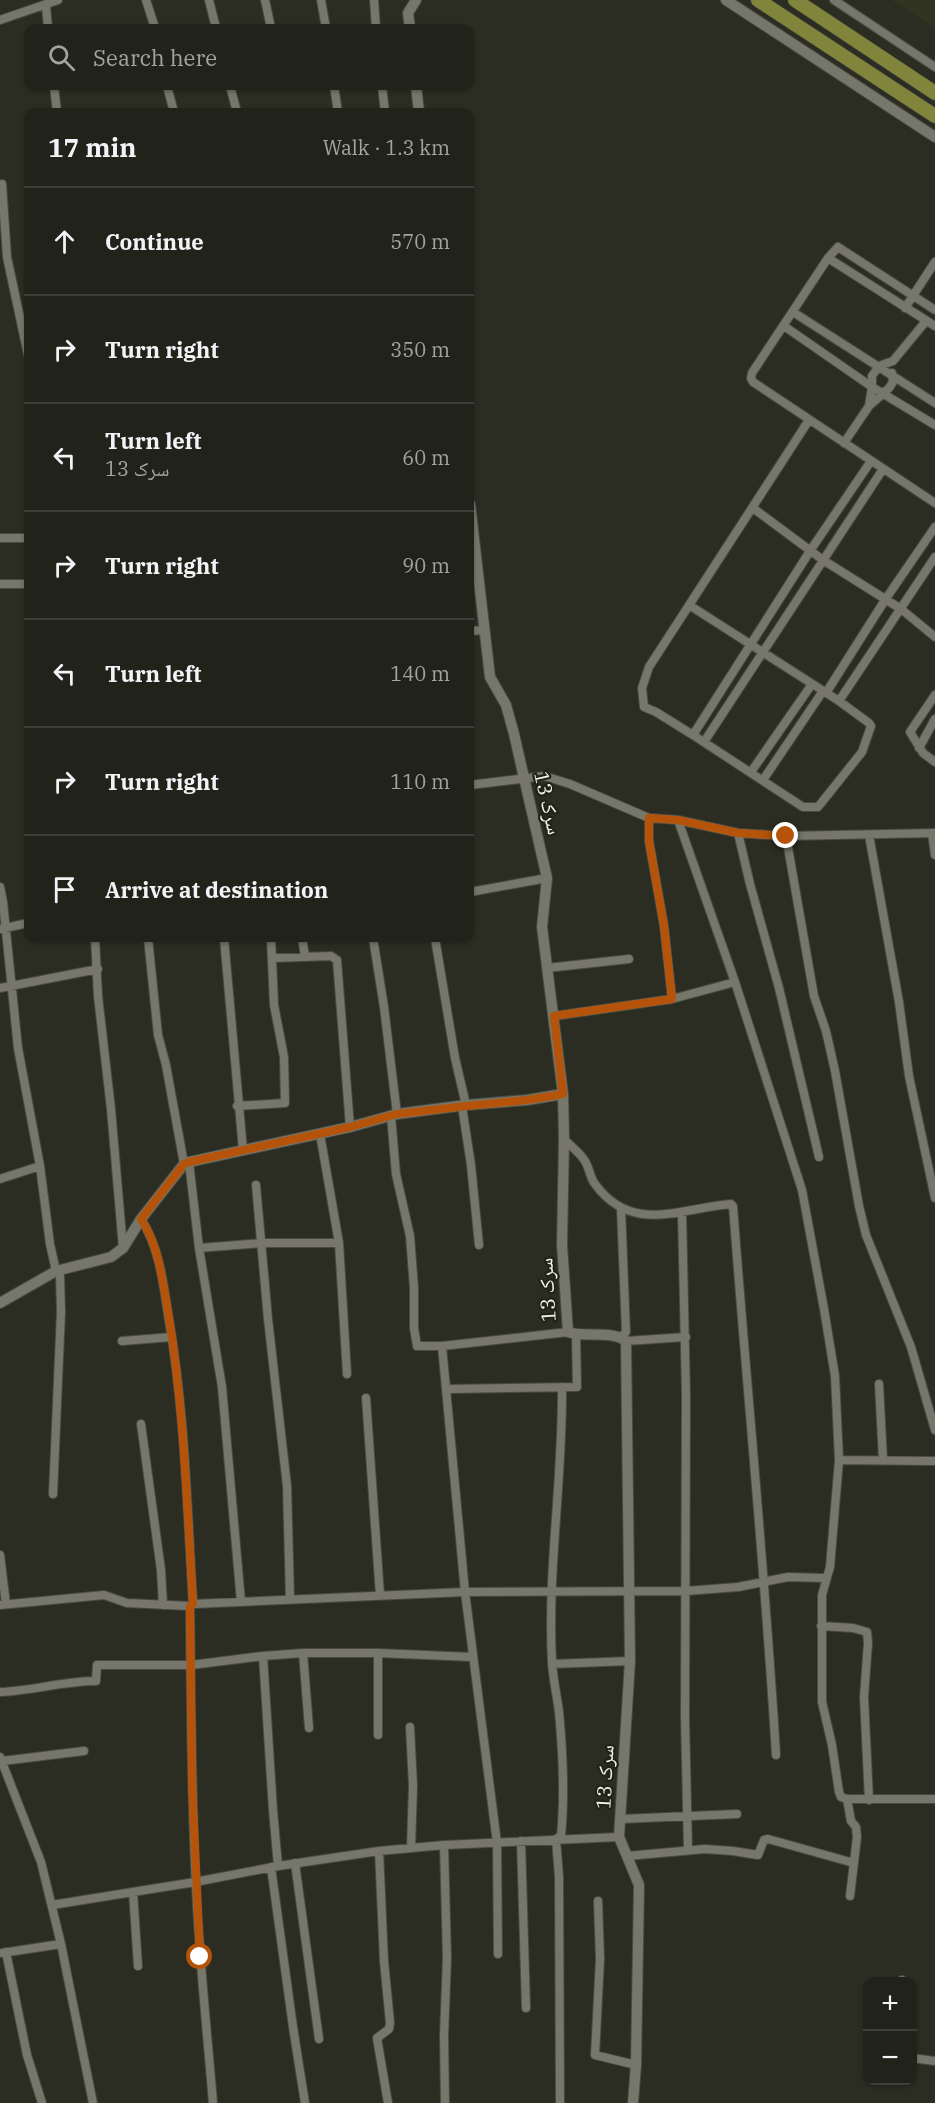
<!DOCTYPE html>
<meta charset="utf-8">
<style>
body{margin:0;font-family:"IBM Plex Serif","Noto Naskh Arabic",serif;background:#2d2f27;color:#f1f3f6}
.controls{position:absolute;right:18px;bottom:18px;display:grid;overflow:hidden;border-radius:12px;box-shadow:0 2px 4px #0004}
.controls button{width:54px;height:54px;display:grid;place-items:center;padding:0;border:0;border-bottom:2px solid #3e3f39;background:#21221a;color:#f1f3f6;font:30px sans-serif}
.stop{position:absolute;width:18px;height:18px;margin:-14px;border:4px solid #b45309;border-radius:50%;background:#fff}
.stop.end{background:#b45309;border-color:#fff;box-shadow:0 2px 6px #0008}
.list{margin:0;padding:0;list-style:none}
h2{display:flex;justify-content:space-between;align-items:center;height:78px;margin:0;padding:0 24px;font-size:26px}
h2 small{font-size:20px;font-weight:400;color:#a2a4a2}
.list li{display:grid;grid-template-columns:39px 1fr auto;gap:18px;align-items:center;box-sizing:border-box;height:108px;padding:0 24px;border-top:2px solid #3e3f39}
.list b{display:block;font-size:22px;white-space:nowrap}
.list p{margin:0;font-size:20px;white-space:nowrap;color:#a2a4a2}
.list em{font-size:20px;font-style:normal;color:#a2a4a2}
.icon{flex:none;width:33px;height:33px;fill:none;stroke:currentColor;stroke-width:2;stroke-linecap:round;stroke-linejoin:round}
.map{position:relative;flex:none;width:935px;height:2103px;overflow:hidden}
.search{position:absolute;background:#21221a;box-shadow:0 2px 4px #0004;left:24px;top:24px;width:450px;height:66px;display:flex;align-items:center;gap:15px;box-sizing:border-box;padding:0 21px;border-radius:12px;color:#a2a4a2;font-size:22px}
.panel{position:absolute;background:#21221a;box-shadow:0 2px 4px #0004;left:24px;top:108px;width:450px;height:834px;border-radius:12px}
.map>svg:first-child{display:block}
</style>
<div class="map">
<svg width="935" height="2103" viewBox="0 0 935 2103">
<rect width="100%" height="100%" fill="#2c2d22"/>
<!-- built -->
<path fill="#323422" d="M 892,0 L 935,0 L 935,28 Z"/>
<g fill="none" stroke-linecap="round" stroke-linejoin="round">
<defs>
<path id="minor" d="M 146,0 L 155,28
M 209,0 L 216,28
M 265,0 L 271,28
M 321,0 L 326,28
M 374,0 L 376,28
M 834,0 L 935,67
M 46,6 L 48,28
M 0,20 L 58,0
M 54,86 L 57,112
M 167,86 L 174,112
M 230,86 L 237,112
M 334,86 L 338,112
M 382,86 L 385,112
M 2,184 L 7,257 L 28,355
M 828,258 L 935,326
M 905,308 L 935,262
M 935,310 L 838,247 L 828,258 L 752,373 L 751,378 L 753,382 L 935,503
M 793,312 L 935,403
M 784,326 L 872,387 L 935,425
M 869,406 L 872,387 L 872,376 L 879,366 L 893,361 L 926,321
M 844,443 L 869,406 L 889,388 L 893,382 L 892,373
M 753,508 L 823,560 L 901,609 L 935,637
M 0,538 L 28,538
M 0,584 L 28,584
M 689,605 L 839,701 L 869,723 L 871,726 L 862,752 L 818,807 L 803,807 L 693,735 L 656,712 L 644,707 L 642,688 L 649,667 L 809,420
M 470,631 L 484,630
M 826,693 L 885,600 L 935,527
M 935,695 L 910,732 L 923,753 L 935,762
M 839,701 L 935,557
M 693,735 L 810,551 L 871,461
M 704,742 L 883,469
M 919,748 L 935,719
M 751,772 L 812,684
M 763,780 L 823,691
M 470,785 L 544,776 L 570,784 L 649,818 L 678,820 L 738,833 L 786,836 L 935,833
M 649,818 L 649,841 L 664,926 L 672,999
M 678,820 L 735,982 L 802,1190 L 824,1309 L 835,1376 L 839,1460 L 830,1567 L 822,1595 L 822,1702 L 832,1745 L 839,1792 L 841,1797 L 847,1799 L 935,1799
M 738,833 L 750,884 L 779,988 L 819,1157
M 932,833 L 935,855
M 869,835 L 899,1002 L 909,1076 L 935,1198
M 786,836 L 814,996 L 826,1031 L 835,1071 L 859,1206 L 866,1235 L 911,1347 L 935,1430
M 0,887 L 3,902 L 18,1048 L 40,1166 L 50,1244 L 56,1271 L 60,1276 L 61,1312 L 53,1494
M 470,892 L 547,878
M 0,929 L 28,923
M 95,938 L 98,996 L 111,1109 L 123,1248
M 148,938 L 158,1035 L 166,1065 L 184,1164
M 224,938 L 243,1150
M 302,938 L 305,956
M 373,938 L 384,1007 L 397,1114
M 435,938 L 455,1058 L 466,1105
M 273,958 L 331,956 L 337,960 L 350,1127
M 547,968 L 629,959
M 0,988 L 98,969
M 554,1016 L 672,999 L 735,982
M 237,1106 L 285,1103 L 284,1057 L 274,1005 L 271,938
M 462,1106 L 471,1165 L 479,1245
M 391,1116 L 396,1174 L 410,1236 L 414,1288 L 414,1328 L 417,1346 L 442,1346
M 320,1134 L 339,1243 L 347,1374
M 564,1139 C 571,1147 582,1154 586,1163 C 590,1170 590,1178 595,1184 C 632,1235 681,1208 731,1204 L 733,1206 C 747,1390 765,1572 776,1755
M 189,1162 L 199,1248 L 222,1387 L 241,1602
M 0,1179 L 40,1166
M 256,1185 L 268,1319 L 287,1486 L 290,1598
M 682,1213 L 686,1395 L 685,1717 L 688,1850
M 141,1219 C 159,1247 163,1281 168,1314 C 185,1410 187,1507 193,1604
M 199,1248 L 261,1243 L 339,1243
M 621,1337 L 626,1332 L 621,1209
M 122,1341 L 172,1337
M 626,1341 L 686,1337
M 879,1384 L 883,1460
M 448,1389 L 577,1387 L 576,1335
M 366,1398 L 380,1595
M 141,1424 L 161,1570 L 163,1605
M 839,1460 L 935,1461
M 0,1555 L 6,1604
M 0,1605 L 104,1595 L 127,1603 L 190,1606 L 193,1604 L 465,1592 L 686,1591 L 738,1587 L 788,1577 L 823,1578 L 826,1581
M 190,1606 C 191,1699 191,1792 196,1884 C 199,1958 207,2030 213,2103
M 821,1626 L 853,1628 L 867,1632 L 868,1643 L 864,1697 L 869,1800
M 303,1653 L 309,1728
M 378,1653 L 378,1735
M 263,1656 L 273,1810 L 278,1866
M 552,1664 L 630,1661
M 0,1692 C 32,1691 63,1681 96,1681 L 97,1665 L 191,1665 L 263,1656 L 303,1653 L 378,1653 L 472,1657
M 410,1727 L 413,1786 L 411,1848
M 0,1757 L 41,1862 L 61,1944 L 93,2103
M 2,1761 L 84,1751
M 847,1799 L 851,1821 L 856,1827 L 857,1837 L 850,1896
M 621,1819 L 737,1814
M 521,1841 L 526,2008
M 444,1845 L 447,1958 L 444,2036 L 445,2103
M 379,1851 L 384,1961 L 390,2023 L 389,2029 L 377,2038 L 388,2103
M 627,1856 L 705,1849 L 733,1851 L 758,1855 L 764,1840 L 768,1839 L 854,1863
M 295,1863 L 319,2039
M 271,1867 L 293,2027 L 305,2103
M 133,1892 L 138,1966
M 598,1901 L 600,1959 L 595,2055 L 636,2065
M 52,1905 L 195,1882 L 278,1866 L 379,1851 L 444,1845 L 619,1837
M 6,1952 L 27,2055 L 42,2103
M 2,1953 L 61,1944
M 498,1954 L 497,1843 L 465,1592 L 442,1346 L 568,1332
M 902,1982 L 902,1980
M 912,2058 L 935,2061
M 560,2103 L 559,1877 L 556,1839 L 561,1836 C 565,1795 563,1754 559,1712 C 557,1696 553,1679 552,1662 C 547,1571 563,1479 562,1387"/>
<path id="tertiary" d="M 726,0 L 935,137
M 410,28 L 408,13 L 416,0
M 416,86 L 419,112
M 470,504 L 490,677 L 506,705 L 514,734 L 547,878 L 542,927 L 563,1094 L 564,1139 L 562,1245 L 568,1332 C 584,1338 613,1330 626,1341 L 630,1661 L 619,1837 L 639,1885 L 636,2065 L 633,2103
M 0,1303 L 56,1271 L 111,1257 L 123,1248 L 141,1219 L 184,1164 L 189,1162 L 350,1127 L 397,1114 L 466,1105 L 527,1100 L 563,1094"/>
<path id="primary" d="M 758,0 L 935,116
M 795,0 L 935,93"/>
</defs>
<!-- minor casing -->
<use href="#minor" stroke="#494a41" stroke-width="10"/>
<!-- tertiary casing -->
<use href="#tertiary" stroke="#494a41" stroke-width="12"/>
<!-- primary casing -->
<use href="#primary" stroke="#494a41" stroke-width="15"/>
<!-- minor -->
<use href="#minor" stroke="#76776a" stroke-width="8"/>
<!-- tertiary -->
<use href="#tertiary" stroke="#76776a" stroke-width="10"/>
<!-- primary -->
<use href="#primary" stroke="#81843b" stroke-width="14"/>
</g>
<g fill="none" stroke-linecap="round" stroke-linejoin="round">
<!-- route -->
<path stroke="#b45309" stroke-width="8" d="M 200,1957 L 192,1783 L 190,1606 L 193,1604 C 187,1506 184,1408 168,1311 C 162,1279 159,1246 141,1219 L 184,1164 L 189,1162 L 350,1127 L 397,1114 L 466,1106 L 527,1100 L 563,1094 L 554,1016 L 672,999 L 664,926 L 649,841 L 649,818 L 678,820 L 738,833 L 786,836"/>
</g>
<g text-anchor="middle" stroke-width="4.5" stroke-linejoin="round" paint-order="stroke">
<!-- street labels -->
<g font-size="20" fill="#f2f3ec" stroke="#222318">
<text transform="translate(548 803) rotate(77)" y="7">سرک 13</text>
<text transform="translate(547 1290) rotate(-93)" y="7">سرک 13</text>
<text transform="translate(605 1777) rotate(-87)" y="7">سرک 13</text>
</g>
</g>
</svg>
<div class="controls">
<button>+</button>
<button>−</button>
</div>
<div class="stop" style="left:200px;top:1957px"></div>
<div class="stop end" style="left:786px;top:836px"></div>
<div class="search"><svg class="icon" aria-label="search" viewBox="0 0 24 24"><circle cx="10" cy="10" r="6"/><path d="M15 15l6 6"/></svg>Search here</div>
<section class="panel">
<h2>17 min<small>Walk · 1.3 km</small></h2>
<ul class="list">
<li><svg class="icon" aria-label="ahead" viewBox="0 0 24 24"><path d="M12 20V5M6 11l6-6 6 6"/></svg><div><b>Continue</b></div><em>570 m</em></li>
<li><svg class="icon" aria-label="right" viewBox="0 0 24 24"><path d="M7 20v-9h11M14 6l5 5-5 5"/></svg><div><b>Turn right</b></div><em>350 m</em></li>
<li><svg class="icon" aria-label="left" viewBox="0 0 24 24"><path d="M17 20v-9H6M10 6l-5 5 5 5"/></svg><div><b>Turn left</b><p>سرک 13</p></div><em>60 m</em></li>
<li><svg class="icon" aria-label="right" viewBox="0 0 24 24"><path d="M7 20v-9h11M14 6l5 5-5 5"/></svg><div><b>Turn right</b></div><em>90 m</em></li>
<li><svg class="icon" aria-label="left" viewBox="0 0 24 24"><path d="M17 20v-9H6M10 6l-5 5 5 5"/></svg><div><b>Turn left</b></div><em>140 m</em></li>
<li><svg class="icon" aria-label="right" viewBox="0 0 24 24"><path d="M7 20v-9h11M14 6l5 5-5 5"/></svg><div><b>Turn right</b></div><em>110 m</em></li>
<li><svg class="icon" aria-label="arrive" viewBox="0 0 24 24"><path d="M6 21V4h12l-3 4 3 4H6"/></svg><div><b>Arrive at destination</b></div></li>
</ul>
</section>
</div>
